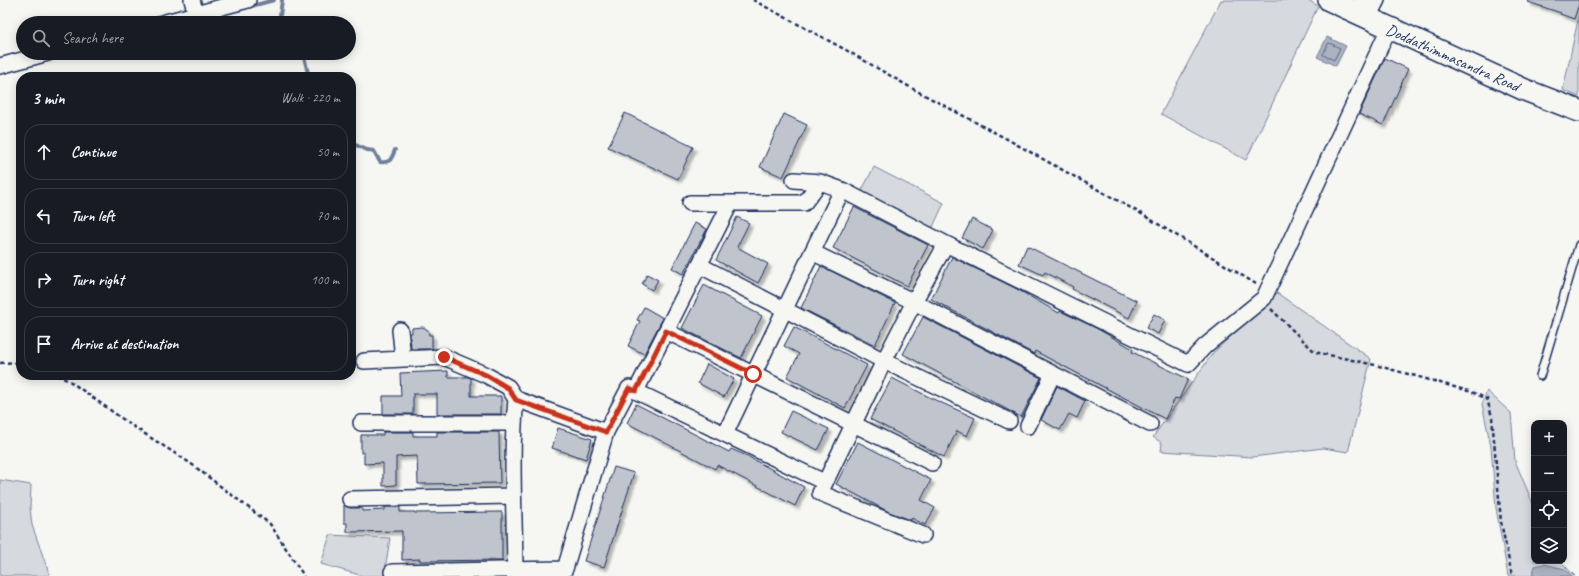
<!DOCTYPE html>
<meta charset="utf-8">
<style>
body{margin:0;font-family:Caveat,sans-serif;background:#20242c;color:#f1f3f6}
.controls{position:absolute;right:12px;bottom:12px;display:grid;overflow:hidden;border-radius:8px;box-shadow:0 2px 10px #0003}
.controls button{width:36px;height:36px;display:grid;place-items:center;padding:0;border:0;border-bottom:1px solid #363941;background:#171b24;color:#f1f3f6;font:20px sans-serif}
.stop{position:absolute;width:12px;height:12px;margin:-9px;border:3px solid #c8321e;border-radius:50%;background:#fff}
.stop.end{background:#c8321e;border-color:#fff;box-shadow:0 1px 4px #0008}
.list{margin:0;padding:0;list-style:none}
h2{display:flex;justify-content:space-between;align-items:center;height:52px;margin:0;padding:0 16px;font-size:17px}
h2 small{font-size:13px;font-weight:400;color:#9ea1a6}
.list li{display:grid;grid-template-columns:26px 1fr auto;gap:12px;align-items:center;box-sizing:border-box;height:56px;margin:0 8px 8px;padding:0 8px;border:1px solid #363941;border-radius:16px}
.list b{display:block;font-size:15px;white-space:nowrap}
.list em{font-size:13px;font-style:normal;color:#9ea1a6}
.icon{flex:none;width:22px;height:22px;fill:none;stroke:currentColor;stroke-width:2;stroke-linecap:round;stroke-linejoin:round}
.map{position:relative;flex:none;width:1579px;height:576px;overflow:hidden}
.search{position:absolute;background:#171b24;box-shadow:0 2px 10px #0003;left:16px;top:16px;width:340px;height:44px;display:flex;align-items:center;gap:10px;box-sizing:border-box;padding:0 14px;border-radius:22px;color:#9ea1a6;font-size:15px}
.panel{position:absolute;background:#171b24;box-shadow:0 2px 10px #0003;left:16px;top:72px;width:340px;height:308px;border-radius:16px}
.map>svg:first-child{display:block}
</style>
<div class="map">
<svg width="1579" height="576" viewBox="0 0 1579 576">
<defs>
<filter id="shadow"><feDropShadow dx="3.5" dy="3.5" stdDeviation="1" flood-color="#0004"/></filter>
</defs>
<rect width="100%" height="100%" fill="#f6f6f2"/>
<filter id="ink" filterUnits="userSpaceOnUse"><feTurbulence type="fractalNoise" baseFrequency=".025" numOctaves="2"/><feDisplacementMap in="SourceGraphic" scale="8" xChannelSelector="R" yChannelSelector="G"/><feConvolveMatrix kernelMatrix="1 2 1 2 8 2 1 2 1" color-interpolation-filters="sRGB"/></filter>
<g filter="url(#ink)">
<!-- green -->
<path fill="#d6d9dd" stroke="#78849e" d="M 1221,0 L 1308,0 L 1318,6 L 1246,160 L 1161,114 Z
M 1579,15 L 1579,97 L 1563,90 Z
M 874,167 L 944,203 L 932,229 L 861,192 Z
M 1277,293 L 1371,359 L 1348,452 L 1323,448 L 1253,457 L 1161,451 L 1162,443 L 1153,437 L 1213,353 Z
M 1487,391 L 1511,413 L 1515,461 L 1534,506 L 1534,561 L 1560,561 L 1575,576 L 1508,576 L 1496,508 L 1491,447 L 1482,404 Z
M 0,480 L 31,485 L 30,508 L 32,525 L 50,576 L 0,576 Z
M 330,535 L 390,538 L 384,576 L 363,576 L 321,564 Z"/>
<!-- water -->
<path fill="#abb2c0" stroke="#717e99" d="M 1327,37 L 1346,46 L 1336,66 L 1317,57 Z
M 1544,564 L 1565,569 L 1572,576 L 1532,576 L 1535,566 Z"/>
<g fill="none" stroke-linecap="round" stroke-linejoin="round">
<!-- shore -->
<path stroke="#556385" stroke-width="1" d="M 1329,43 L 1340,48 L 1334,60 L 1323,55 Z"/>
<!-- stream -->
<path stroke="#717e99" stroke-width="4" d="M 248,7 L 274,0
M 279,23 L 282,0
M 303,53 L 309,77
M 351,143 L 367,150 L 374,151 L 380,162 C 391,163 391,159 395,150"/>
</g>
<!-- building -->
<path fill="#c0c4cd" stroke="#1b2f5e" filter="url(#shadow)" d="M 1528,0 L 1579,0 L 1579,4 L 1574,19 L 1560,14 L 1561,13 L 1528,2 Z
M 1385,58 L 1408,69 L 1383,125 L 1359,114 Z
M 625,113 L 693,147 L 678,179 L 608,147 Z
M 784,114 L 807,125 L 783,177 L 760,167 Z
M 854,207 L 928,245 L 907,286 L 833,248 Z
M 737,217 L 749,223 L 737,247 L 768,264 L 758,283 L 716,260 Z
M 972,219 L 993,230 L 983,249 L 962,238 Z
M 695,223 L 707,229 L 683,274 L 672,268 Z
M 1027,246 L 1137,301 L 1129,318 L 1072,289 L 1073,287 L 1045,272 L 1043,275 L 1019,264 Z
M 952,257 L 1015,288 L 1059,313 L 1060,311 L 1096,328 L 1133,349 L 1132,352 L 1188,379 L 1179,399 L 1175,398 L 1165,419 L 1050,359 L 1035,351 L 1034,354 L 931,299 Z
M 821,266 L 895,303 L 875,345 L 801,308 Z
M 647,274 L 658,280 L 652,290 L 642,284 Z
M 704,285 L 762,316 L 741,358 L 682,328 Z
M 644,307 L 663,318 L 644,354 L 628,346 L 640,321 L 637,320 Z
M 1154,314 L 1165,320 L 1158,334 L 1146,328 Z
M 923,317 L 1041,378 L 1021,417 L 903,354 Z
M 423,327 L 428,330 L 429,335 L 432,335 L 432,349 L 411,349 L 410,333 L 412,333 L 412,328 Z
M 794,327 L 867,365 L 845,408 L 787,377 L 799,354 L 784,346 Z
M 707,364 L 734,379 L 724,397 L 698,383 Z
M 448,371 L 448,377 L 467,377 L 471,378 L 471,396 L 501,396 L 501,414 L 437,414 L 437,394 L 413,394 L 413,414 L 383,414 L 383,396 L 401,396 L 400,373 Z
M 892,378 L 931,398 L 975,418 L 967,436 L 957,431 L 944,457 L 870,419 Z
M 1057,386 L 1085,401 L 1077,418 L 1069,414 L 1060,430 L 1041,420 Z
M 636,404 L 729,452 L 731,449 L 747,456 L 804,487 L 795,506 L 717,465 L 715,469 L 627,423 Z
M 791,411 L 829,429 L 818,450 L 781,432 Z
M 558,428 L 592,439 L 586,459 L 552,448 Z
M 383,432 L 413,432 L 413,436 L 437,436 L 437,432 L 499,432 L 500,483 L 418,484 L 417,456 L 396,457 L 396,485 L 383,486 L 383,463 L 364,464 L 364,453 L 361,453 L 361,435 L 383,435 Z
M 858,442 L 931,480 L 921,500 L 935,508 L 925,525 L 912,518 L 911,520 L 889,512 L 836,484 Z
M 614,467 L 634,473 L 604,567 L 584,561 Z
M 344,505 L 350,508 L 362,508 L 362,511 L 385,510 L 385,507 L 400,507 L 400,512 L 415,512 L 415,513 L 502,512 L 502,560 L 420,561 L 420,559 L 402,560 L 402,531 L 347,532 L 347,523 L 344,523 Z"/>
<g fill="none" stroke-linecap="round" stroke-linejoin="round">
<defs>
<path id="lane" d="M 1540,376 L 1579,245"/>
<path id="street" d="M 192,0 L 196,14
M 1355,12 L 1362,0
M 1368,18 L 1377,0
M 162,23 L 248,0
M 0,66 L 48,53
M 794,180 L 820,182 L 842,190 L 946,244 L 1188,364 L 1205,346 L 1264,298 L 1389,28
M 690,203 L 804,203 L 820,182
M 812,252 L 914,302 L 1150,424
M 699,265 L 884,361 L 1009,421
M 400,330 L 403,358
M 666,331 L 932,463
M 364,361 L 444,357 L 486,375 L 508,387 L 516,399 L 606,432
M 636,391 L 730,204
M 361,423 L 514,423
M 1028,426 L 1053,374
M 725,434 L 842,190
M 350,499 L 513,496
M 923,535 L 820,493 L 884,361 L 914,302 L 946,244
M 392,572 L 565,569 L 606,432 L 629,388 L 824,482
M 515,576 C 515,517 510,458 516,399"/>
<path id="secondary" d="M 1329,0 L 1525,90 L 1579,111"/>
</defs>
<!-- lane casing -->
<use href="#lane" stroke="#1b2f5e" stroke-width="10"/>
<!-- street casing -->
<use href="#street" stroke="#1b2f5e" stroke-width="18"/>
<!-- secondary casing -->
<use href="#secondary" stroke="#1b2f5e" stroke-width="24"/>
<!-- path -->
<path stroke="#1b2f5e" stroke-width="2.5" stroke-dasharray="4 3" stroke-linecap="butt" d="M 753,0 L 846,50 L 915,90 L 1005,138 L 1140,213 L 1256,284
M 1271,309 L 1315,352 L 1375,365 L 1430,380 L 1472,392 L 1487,399 L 1492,417 L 1501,522 L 1512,576
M 0,363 L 21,362
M 57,375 L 71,382 L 131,425 L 190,463 L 270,524 L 304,576"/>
<!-- lane -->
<use href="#lane" stroke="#f6f6f2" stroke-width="7"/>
<!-- street -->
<use href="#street" stroke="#f6f6f2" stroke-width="15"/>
<!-- secondary -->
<use href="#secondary" stroke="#f6f6f2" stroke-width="21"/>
</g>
</g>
<g fill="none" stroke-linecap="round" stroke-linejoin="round" filter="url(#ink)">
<!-- route -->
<path stroke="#c8321e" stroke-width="5" d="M 444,357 L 486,375 L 508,388 L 516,400 L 606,432 L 629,388 L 636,391 L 666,331 L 753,374"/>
</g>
<g text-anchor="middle" stroke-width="4" stroke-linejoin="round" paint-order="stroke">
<!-- street labels -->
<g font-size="16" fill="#1b2f5e" stroke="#f6f6f2">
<text transform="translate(1453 57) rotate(24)" y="6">Doddathimmasandra Road</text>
</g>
</g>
</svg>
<div class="controls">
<button>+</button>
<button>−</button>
<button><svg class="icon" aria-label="locate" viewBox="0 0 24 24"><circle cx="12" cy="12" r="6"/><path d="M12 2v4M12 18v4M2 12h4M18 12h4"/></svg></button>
<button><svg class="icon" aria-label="layers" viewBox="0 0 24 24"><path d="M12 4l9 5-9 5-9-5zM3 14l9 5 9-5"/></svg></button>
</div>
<div class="stop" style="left:753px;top:374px"></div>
<div class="stop end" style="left:444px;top:357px"></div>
<div class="search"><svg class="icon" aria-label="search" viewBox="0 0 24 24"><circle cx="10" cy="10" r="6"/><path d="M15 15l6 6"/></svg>Search here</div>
<section class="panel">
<h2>3 min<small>Walk · 220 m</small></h2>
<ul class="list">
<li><svg class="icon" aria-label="ahead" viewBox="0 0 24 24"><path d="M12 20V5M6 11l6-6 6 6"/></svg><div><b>Continue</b></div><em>50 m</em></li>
<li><svg class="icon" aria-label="left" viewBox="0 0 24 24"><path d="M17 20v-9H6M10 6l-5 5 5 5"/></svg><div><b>Turn left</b></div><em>70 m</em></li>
<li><svg class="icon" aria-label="right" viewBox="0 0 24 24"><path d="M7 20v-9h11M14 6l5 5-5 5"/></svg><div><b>Turn right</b></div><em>100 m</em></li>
<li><svg class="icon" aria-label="arrive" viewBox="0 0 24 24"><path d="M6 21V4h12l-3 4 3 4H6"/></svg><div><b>Arrive at destination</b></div></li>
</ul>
</section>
</div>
